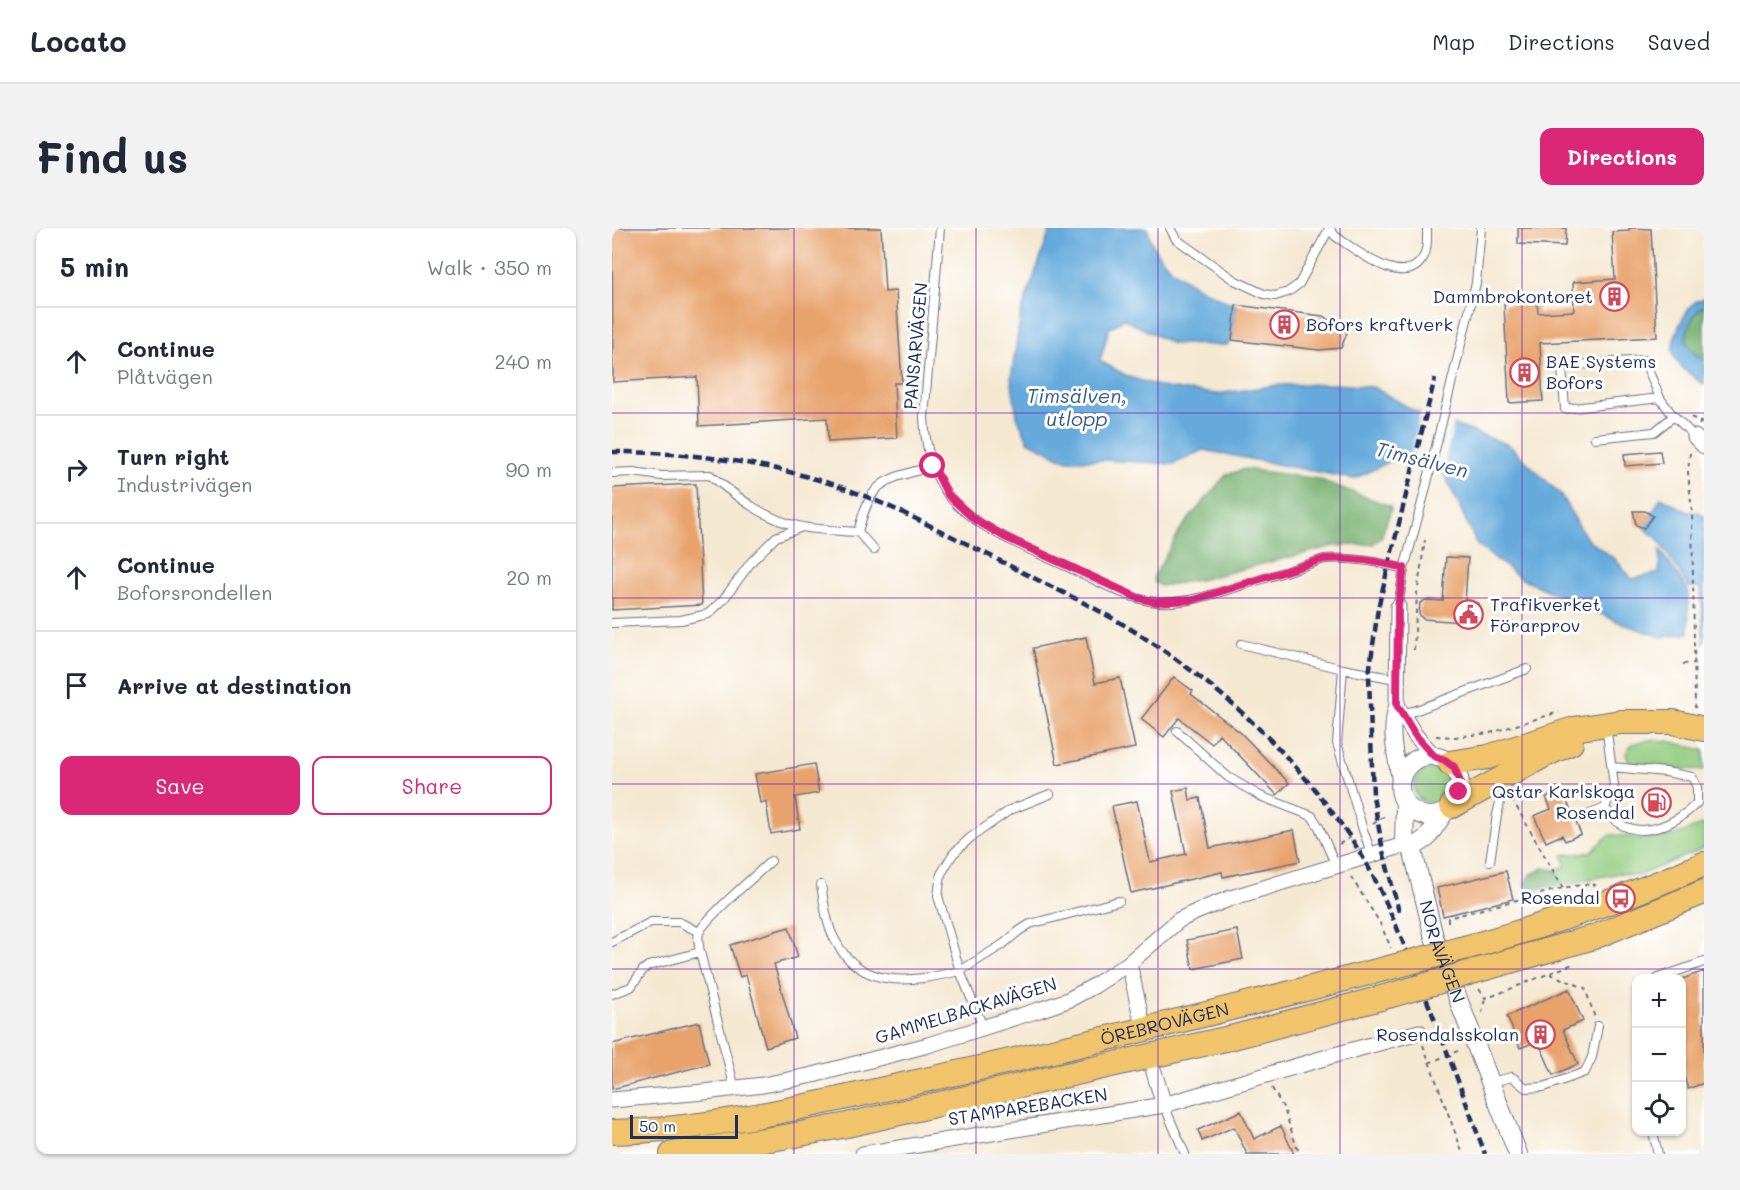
<!DOCTYPE html>
<meta charset="utf-8">
<style>
body{margin:0;font-family:Mali,sans-serif;background:#f2f2f3;color:#1f2937}
.controls{position:absolute;right:18px;bottom:18px;display:grid;overflow:hidden;border-radius:12px;box-shadow:0 2px 4px #0004}
.controls button{width:54px;height:54px;display:grid;place-items:center;padding:0;border:0;border-bottom:2px solid #e0e1e3;background:#fff;color:#1f2937;font:30px sans-serif}
.scale{position:absolute;left:18px;bottom:15px;width:108px;box-sizing:border-box;padding-left:6px;border:3px solid #1b2f5e;border-top:0;font-size:16px;line-height:21px;white-space:nowrap;color:#1b2f5e;-webkit-text-stroke:4px #fff;paint-order:stroke}
.stop{position:absolute;width:18px;height:18px;margin:-14px;border:4px solid #db2777;border-radius:50%;background:#fff}
.stop.end{background:#db2777;border-color:#fff;box-shadow:0 2px 6px #0008}
.list{margin:0;padding:0;list-style:none}
h2{display:flex;justify-content:space-between;align-items:center;height:78px;margin:0;padding:0 24px;font-size:26px}
h2 small{font-size:20px;font-weight:400;color:#747a83}
.list li{display:grid;grid-template-columns:39px 1fr auto;gap:18px;align-items:center;box-sizing:border-box;height:108px;padding:0 24px;border-top:2px solid #e0e1e3}
.list b{display:block;font-size:22px;white-space:nowrap}
.list p{margin:0;font-size:20px;white-space:nowrap;color:#747a83}
.list em{font-size:20px;font-style:normal;color:#747a83}
.actions{display:flex;gap:12px;padding:18px 24px}
.actions a{flex:1;padding:14px 0;border:2px solid #db2777;border-radius:12px;text-align:center;font-size:21px;color:#db2777}
.actions .main{background:#db2777;color:#fff}
.icon{flex:none;width:33px;height:33px;fill:none;stroke:currentColor;stroke-width:2;stroke-linecap:round;stroke-linejoin:round}
.map{position:relative;flex:none;width:1092px;height:926px;overflow:hidden;border-radius:12px}
header{display:flex;align-items:center;gap:36px;box-sizing:border-box;height:84px;padding:0 30px;background:#fff;border-bottom:2px solid #e0e1e3}
header strong{font-size:28px}
nav{display:flex;gap:33px;margin-inline-start:auto;font-size:21px}
.intro{display:flex;align-items:center;justify-content:space-between;box-sizing:border-box;height:144px;padding:0 36px}
h1{margin:0;font-size:42px}
.button{padding:15px 27px;border-radius:12px;background:#db2777;color:#fff;font-size:21px;font-weight:700}
main{display:flex;gap:36px;padding:0 36px}
aside{flex:1;background:#fff;border-radius:12px;box-shadow:0 2px 4px #0004}
.map>svg:first-child{display:block}
</style>
<header>
<strong>Locato</strong>
<nav><a>Map</a><a>Directions</a><a>Saved</a></nav>
</header>
<div class="intro"><h1>Find us</h1><a class="button">Directions</a></div>
<main>
<aside>
<h2>5 min<small>Walk · 350 m</small></h2>
<ul class="list">
<li><svg class="icon" aria-label="ahead" viewBox="0 0 24 24"><path d="M12 20V5M6 11l6-6 6 6"/></svg><div><b>Continue</b><p>Plåtvägen</p></div><em>240 m</em></li>
<li><svg class="icon" aria-label="right" viewBox="0 0 24 24"><path d="M7 20v-9h11M14 6l5 5-5 5"/></svg><div><b>Turn right</b><p>Industrivägen</p></div><em>90 m</em></li>
<li><svg class="icon" aria-label="ahead" viewBox="0 0 24 24"><path d="M12 20V5M6 11l6-6 6 6"/></svg><div><b>Continue</b><p>Boforsrondellen</p></div><em>20 m</em></li>
<li><svg class="icon" aria-label="arrive" viewBox="0 0 24 24"><path d="M6 21V4h12l-3 4 3 4H6"/></svg><div><b>Arrive at destination</b></div></li>
</ul>
<div class="actions"><a class="main">Save</a><a>Share</a></div>
</aside>
<div class="map">
<svg width="1092" height="926" viewBox="0 0 1092 926">
<rect width="100%" height="100%" fill="#fff"/>
<filter id="ink" filterUnits="userSpaceOnUse"><feTurbulence type="fractalNoise" baseFrequency=".0167" numOctaves="2"/><feDisplacementMap in="SourceGraphic" scale="12" xChannelSelector="R" yChannelSelector="G"/><feConvolveMatrix kernelMatrix="1 2 1 2 8 2 1 2 1" color-interpolation-filters="sRGB"/></filter>
<filter id="wash" filterUnits="userSpaceOnUse"><feTurbulence type="fractalNoise" baseFrequency=".008" numOctaves="4" result="noise"/><feDisplacementMap in="SourceGraphic" scale="24" xChannelSelector="R" yChannelSelector="G"/><feGaussianBlur stdDeviation="1.35" result="paint"/><feColorMatrix in="noise" values="0 0 0 0 0 0 0 0 0 0 0 0 0 0 0 0 0 1.4 0 .05"/><feComposite in="paint" operator="in"/></filter>
<g filter="url(#wash)">
<rect width="100%" height="100%" fill="#f5e8d1"/>
<!-- green -->
<path fill="#94cd81" stroke="#587e70" stroke-width="1.5" d="M 1039,512 L 1056,513 L 1092,522 L 1092,542 L 1024,538 L 1016,532 L 1014,526 C 1018,513 1028,514 1039,512 Z
M802 558a17 17 0 1 1 34 0a17 17 0 1 1-34 0Z
M 1092,596 L 1092,620 L 1026,648 L 1007,645 L 951,657 L 943,642 L 954,638 L 951,627 C 961,624 968,628 978,624 C 986,620 992,608 1000,607 C 1009,606 1019,610 1028,611 C 1053,612 1069,605 1092,596 Z"/>
<!-- forest -->
<path fill="#77b06f" stroke="#497066" stroke-width="1.5" d="M 1092,78 L 1092,133 C 1086,128 1078,123 1075,116 C 1071,105 1082,83 1092,78 Z
M 633,241 L 706,251 L 778,278 L 779,282 L 769,310 L 761,316 L 722,318 L 587,352 L 549,358 L 543,355 L 541,350 L 570,299 L 614,247 Z
M 931,640 L 943,642 L 951,657 L 918,662 L 913,655 L 918,647 Z"/>
<!-- water -->
<path fill="#65aadb" stroke="#406c9c" stroke-width="1.5" d="M 439,0 L 536,0 C 540,40 591,64 624,77 L 620,112 L 615,117 L 561,116 L 512,91 L 497,101 L 488,133 L 517,149 L 553,160 L 605,166 L 666,157 L 722,156 L 761,159 L 801,182 L 897,217 L 948,266 L 975,311 L 1003,331 L 1020,351 L 1047,345 L 1048,322 L 1076,362 L 1077,405 L 1050,409 L 1011,396 L 910,351 L 865,317 L 833,247 L 781,232 L 742,251 L 591,222 L 562,236 L 493,232 L 453,232 L 416,213 L 405,188 L 399,150 L 409,85 Z
M 1092,70 L 1092,78 C 1082,83 1071,105 1075,116 C 1078,123 1086,128 1092,133 L 1092,157 C 1082,149 1067,140 1062,128 C 1056,116 1072,86 1080,77 C 1083,73 1088,72 1092,70 Z
M 1049,269 L 1076,284 L 1086,284 L 1092,288 L 1092,417 L 1089,360 L 1077,359 L 1046,311 L 1032,300 Z"/>
<!-- pier -->
<path fill="#f5e8d1" d="M 809,182 L 842,194 L 829,249 L 796,239 Z"/>
<g id="blocks">
<!-- building -->
<path fill="#e8a36c" d="M 0,0 L 269,0 L 273,64 L 284,63 L 290,155 L 282,155 L 285,210 L 216,214 L 215,190 L 87,198 L 85,149 L 1,154 Z
M 906,0 L 954,0 L 953,18 L 906,16 Z
M 1017,0 L 1039,1 L 1045,109 L 928,115 L 931,173 L 897,175 L 892,76 L 925,74 L 926,85 L 962,83 L 961,54 L 1003,51 L 1000,4 L 1017,3 Z
M 624,77 L 711,88 L 735,105 L 729,120 L 707,122 L 620,112 Z
M 1048,223 L 1050,235 L 1013,238 L 1012,226 Z
M 84,256 L 90,377 L 0,382 L 0,260 Z
M 1021,283 L 1033,283 L 1041,288 L 1032,300 L 1024,297 Z
M 834,329 L 856,330 L 853,375 L 866,375 L 864,395 L 811,391 L 807,386 L 808,375 L 813,372 L 831,373 Z
M 474,409 L 483,455 L 508,450 L 523,520 L 445,536 L 421,420 Z
M 562,449 L 581,463 L 579,466 L 629,505 L 677,555 L 665,567 L 607,506 L 600,516 L 567,490 L 552,509 L 529,491 Z
M 202,536 L 207,565 L 183,569 L 188,601 L 159,606 L 154,574 L 148,575 L 143,546 Z
M 576,560 L 578,572 L 588,570 L 598,620 L 682,602 L 688,633 L 611,649 L 610,644 L 519,665 L 500,578 L 525,573 L 538,634 L 574,626 L 561,563 Z
M 950,562 L 969,606 L 953,613 L 950,607 L 934,614 L 922,588 L 939,581 L 934,569 Z
M 1050,563 L 1056,578 L 1038,585 L 1032,570 Z
M 894,643 L 901,671 L 831,688 L 825,660 Z
M 177,699 L 186,729 L 162,736 L 183,810 L 154,819 L 134,747 L 128,749 L 118,717 Z
M 625,702 L 631,731 L 581,741 L 575,712 Z
M 1092,743 L 1092,855 L 1076,861 L 1070,842 L 1070,751 Z
M 957,761 L 971,793 L 951,802 L 966,836 L 941,847 L 926,813 L 908,820 L 895,788 Z
M 87,794 L 97,836 L 0,861 L 0,816 Z
M 629,883 L 642,911 L 669,898 L 682,926 L 635,926 L 622,899 L 590,913 L 586,902 Z"/>
</g>
</g>
<g filter="url(#ink)">
<use href="#blocks" fill-opacity="0" stroke="#677086" stroke-width="1.5"/>
<g fill="none" stroke-linecap="round" stroke-linejoin="round">
<defs>
<path id="service" d="M 328,0 L 312,189 C 313,217 319,244 336,267 C 364,303 424,323 464,343 C 489,354 517,372 545,374 C 575,376 605,365 634,356 C 660,348 686,340 712,331 C 740,329 764,333 792,341
M 558,0 L 564,11 L 622,52 L 652,66 L 663,68 L 676,64 L 687,56 L 717,1
M 717,0 L 723,8 C 744,22 794,64 812,28 C 816,21 815,8 815,0
M 1048,170 L 953,181 L 950,138 L 1032,132 L 1048,170 L 1059,185 L 1083,209
M 983,210 L 1042,204 L 1062,188
M 0,245 L 21,244 L 50,248 L 98,247 C 125,269 154,292 190,299 C 208,302 228,303 246,304 C 260,250 271,253 321,238
M 246,304 L 262,322
M 786,379 L 792,341 L 812,267 L 864,55 L 869,0
M 0,395 L 69,392 L 96,386 L 111,372 L 140,333 L 164,309 L 190,299
M 629,416 L 731,441 L 784,451
M 731,441 L 725,515 L 751,602 L 760,627
M 791,485 L 802,483 L 915,441
M 565,503 L 616,549 L 648,568 L 700,588 L 707,599 L 724,638
M 438,566 L 398,582 L 358,610 L 341,626 L 329,646 L 326,668 L 348,743 L 390,717 L 407,703 L 418,696 L 507,673
M 993,580 C 997,584 1001,591 1005,594 C 1032,613 1066,594 1085,575 L 1085,559 L 1080,549 L 1054,544 L 1000,539
M 976,587 L 993,580 L 1002,557 L 994,498
M 878,633 L 885,587 L 893,554
M 209,657 C 212,674 214,695 222,710 C 248,763 300,754 348,743 L 371,799
M 0,714 L 39,694 L 67,694 L 87,704
M 1046,750 L 1092,734
M 0,766 L 19,759 L 31,742 L 36,738 L 88,724
M 879,854 L 900,849 L 914,860 L 932,859 L 973,844 L 980,829 L 986,798
M 123,861 L 88,724 C 87,718 85,711 87,705 C 91,692 145,646 159,633
M 552,877 L 573,926
M 1041,904 L 1046,926"/>
<path id="minor" d="M 1083,209 L 1092,218
M 786,379 L 785,477 C 776,503 784,529 788,554
M 785,477 L 803,507 L 822,528
M 517,735 L 529,789
M 542,844 L 552,877
M 0,872 L 92,864 L 151,857 L 201,847 L 316,817 L 427,782 L 456,772 L 482,758 L 517,735 L 567,692 L 586,683 L 619,670 L 792,617
M 251,926 L 552,877 L 719,828 L 807,804"/>
<g id="tertiary">
<circle cx="818" cy="558" r="30"/>
<path d="M 793,575 L 792,617 L 800,620 L 815,610 L 832,585"/>
<path id="s1" d="M 800,620 L 822,709 L 906,926"/>
</g>
<g id="trunk">
<path d="M 838,535 L 876,529 L 962,501 L 1009,494 L 1061,494 L 1092,501"/>
<path d="M 840,578 L 929,529 L 959,515"/>
<path d="M 867,716 C 944,694 1019,668 1092,636"/>
<path d="M 874,740 L 982,709 L 1092,664"/>
<path id="s2" d="M 0,904 C 100,902 198,877 295,856 C 451,822 606,784 761,744"/>
<path d="M 60,926 L 178,908 L 235,897 L 622,809 L 769,770"/>
</g>
</defs>
<!-- service casing -->
<use href="#service" stroke="#677086" stroke-width="10"/>
<!-- minor casing -->
<use href="#minor" stroke="#677086" stroke-width="17"/>
<!-- tertiary casing -->
<use href="#tertiary" stroke="#677086" stroke-width="20"/>
<!-- trunk casing -->
<use href="#trunk" stroke="#677086" stroke-width="26"/>
<!-- path -->
<path stroke="#677086" stroke-width="2" stroke-dasharray="4.5 4.5" stroke-linecap="butt" d="M 1079,189 L 1090,195
M 1087,197 L 1092,188
M 1078,225 L 1076,244 L 1080,284 L 1083,480
M 802,422 L 805,366 L 813,312
M 1071,436 L 1083,435
M 824,508 L 843,509 L 878,505 L 947,484
M 900,571 L 951,660
M 761,596 L 776,586
M 727,616 L 741,608
M 739,649 L 768,695 L 779,720
M 836,694 L 836,690 L 951,660 L 976,656 L 984,657
M 938,746 L 973,760 L 983,790
M 867,761 L 873,770 L 883,767 L 961,736
M 870,785 L 873,770
M 811,817 L 851,926
M 817,835 L 848,822
M 660,860 L 672,881 L 685,920 L 689,926"/>
<!-- service -->
<use href="#service" stroke="#fff" stroke-width="8"/>
<!-- minor -->
<use href="#minor" stroke="#fff" stroke-width="15"/>
<!-- tertiary -->
<use href="#tertiary" stroke="#fff" stroke-width="18"/>
<!-- trunk -->
<use href="#trunk" stroke="#f1c36a" stroke-width="24"/>
<!-- rail -->
<path stroke="#1b2f5e" stroke-width="4.5" stroke-dasharray="9 4.5" stroke-linecap="butt" d="M 0,224 C 88,224 179,237 260,271 C 309,292 355,316 402,340 C 443,361 486,380 525,405 C 606,456 676,521 731,599 C 761,640 780,687 799,734 C 826,797 849,861 873,926
M 787,684 L 771,623 L 761,568 L 757,447 L 766,380 L 823,150"/>
<defs>
<path id="trunk-bridge" d="M 761,744 L 867,716
M 769,770 L 874,740"/>
</defs>
<!-- trunk-bridge casing -->
<use href="#trunk-bridge" stroke="#677086" stroke-width="26" stroke-linecap="butt"/>
<!-- trunk-bridge -->
<use href="#trunk-bridge" stroke="#f1c36a" stroke-width="24"/>
</g>
</g>
<g fill="none" stroke-linecap="round" stroke-linejoin="round" filter="url(#ink)">
<!-- route -->
<path stroke="#db2777" stroke-width="8" d="M 321,238 L 336,267 L 362,291 L 393,309 L 526,370 L 544,374 L 581,372 L 712,331 C 740,329 764,333 792,340 L 786,379 L 785,477 L 803,507 L 822,528 L 833,532 L 842,539 L 848,554 L 847,564"/>
</g>
<!-- grid -->
<path fill="none" stroke="#7b2cbf" stroke-width="1.5" stroke-opacity="0.55" d="M 182,0 L 182,926M 364,0 L 364,926M 546,0 L 546,926M 728,0 L 728,926M 910,0 L 910,926M 0,185 L 1092,185M 0,370 L 1092,370M 0,556 L 1092,556M 0,741 L 1092,741"/>
<!-- icons -->
<defs>
<symbol id="building-ring" viewBox="-11 -11 22 22"><circle r="9.5" fill="#fff" stroke="#d1495b" stroke-width="1.5"/><path d="M-4-6H4V6H1V3H-1V6H-4ZM-2.5-4.3h1.7v1.8h-1.7ZM.8-4.3h1.7v1.8H.8ZM-2.5-1h1.7V.8h-1.7ZM.8-1h1.7V.8H.8Z" fill="#d1495b"/></symbol>
<symbol id="civic-ring" viewBox="-11 -11 22 22"><circle r="9.5" fill="#fff" stroke="#d1495b" stroke-width="1.5"/><path d="M-.6-6.5H3V-4.5H.6V-3L4-1V1h2V6H-6V1h2V-1L-.6-3ZM-1.2 2.5V6h2.4V2.5Z" fill="#d1495b"/></symbol>
<symbol id="fuel-ring" viewBox="-11 -11 22 22"><circle r="9.5" fill="#fff" stroke="#d1495b" stroke-width="1.5"/><path d="M-5.5-6h7V0h2V4h1.3V-2.5L3-4.5l.8-.8L6-3V5H2.5V1h-1V6h-7ZM-4.2-4.7v3.2H.2V-4.7Z" fill="#d1495b"/></symbol>
<symbol id="bus-ring" viewBox="-11 -11 22 22"><circle r="9.5" fill="#fff" stroke="#d1495b" stroke-width="1.5"/><path d="M-5-6H5V4H4V6H2V4H-2V6H-4V4H-5ZM-3.5-4V0h7V-4ZM-3.5 1.2v1.5H-2V1.2ZM2 1.2v1.5H3.5V1.2Z" fill="#d1495b"/></symbol>
</defs>
<g fill-rule="evenodd">
<use href="#building-ring" x="986" y="52" width="33" height="33"/>
<use href="#building-ring" x="656" y="80" width="33" height="33"/>
<use href="#building-ring" x="896" y="128" width="33" height="33"/>
<use href="#civic-ring" x="840" y="370" width="33" height="33"/>
<use href="#fuel-ring" x="1028" y="558" width="33" height="33"/>
<use href="#bus-ring" x="992" y="654" width="33" height="33"/>
<use href="#building-ring" x="912" y="790" width="33" height="33"/>
</g>
<g text-anchor="middle" stroke-width="6" stroke-linejoin="round" paint-order="stroke">
<!-- poi labels -->
<g font-size="18" fill="#1b2f5e" stroke="#fff" text-anchor="end">
<text x="981" y="75">Dammbrokontoret</text>
<text x="694" y="103" text-anchor="start">Bofors kraftverk</text>
<text x="934" y="140" text-anchor="start">BAE Systems<tspan x="934" dy="21">Bofors</tspan></text>
<text x="878" y="383" text-anchor="start">Trafikverket<tspan x="878" dy="21">Förarprov</tspan></text>
<text x="1023" y="570">Qstar Karlskoga<tspan x="1023" dy="21">Rosendal</tspan></text>
<text x="988" y="676">Rosendal</text>
<text x="907" y="813">Rosendalsskolan</text>
</g>
<!-- street labels -->
<g font-size="18" fill="#1b2f5e" stroke="#fff">
<text transform="translate(304 118) rotate(-85)" y="6">PANSARVÄGEN</text>
<text dy="6" stroke="none"><textPath href="#s1" startOffset="108">NORAVÄGEN</textPath></text>
<text transform="translate(354 783) rotate(-17)" y="6">GAMMELBACKAVÄGEN</text>
<text dy="6" stroke="none"><textPath href="#s2" startOffset="564">ÖREBROVÄGEN</textPath></text>
<text transform="translate(416 879) rotate(-9)" y="6">STAMPAREBACKEN</text>
</g>
<!-- water labels -->
<g font-size="20" font-style="italic" fill="#355a8a" stroke="#fff">
<text x="465" y="175">Timsälven,<tspan x="465" dy="23">utlopp</tspan></text>
<text transform="translate(810 232) rotate(14)" y="7">Timsälven</text>
</g>
</g>
</svg>
<div class="controls">
<button>+</button>
<button>−</button>
<button><svg class="icon" aria-label="locate" viewBox="0 0 24 24"><circle cx="12" cy="12" r="6"/><path d="M12 2v4M12 18v4M2 12h4M18 12h4"/></svg></button>
</div>
<div class="scale">50 m</div>
<div class="stop" style="left:321px;top:238px"></div>
<div class="stop end" style="left:847px;top:564px"></div>
</div>
</main>
